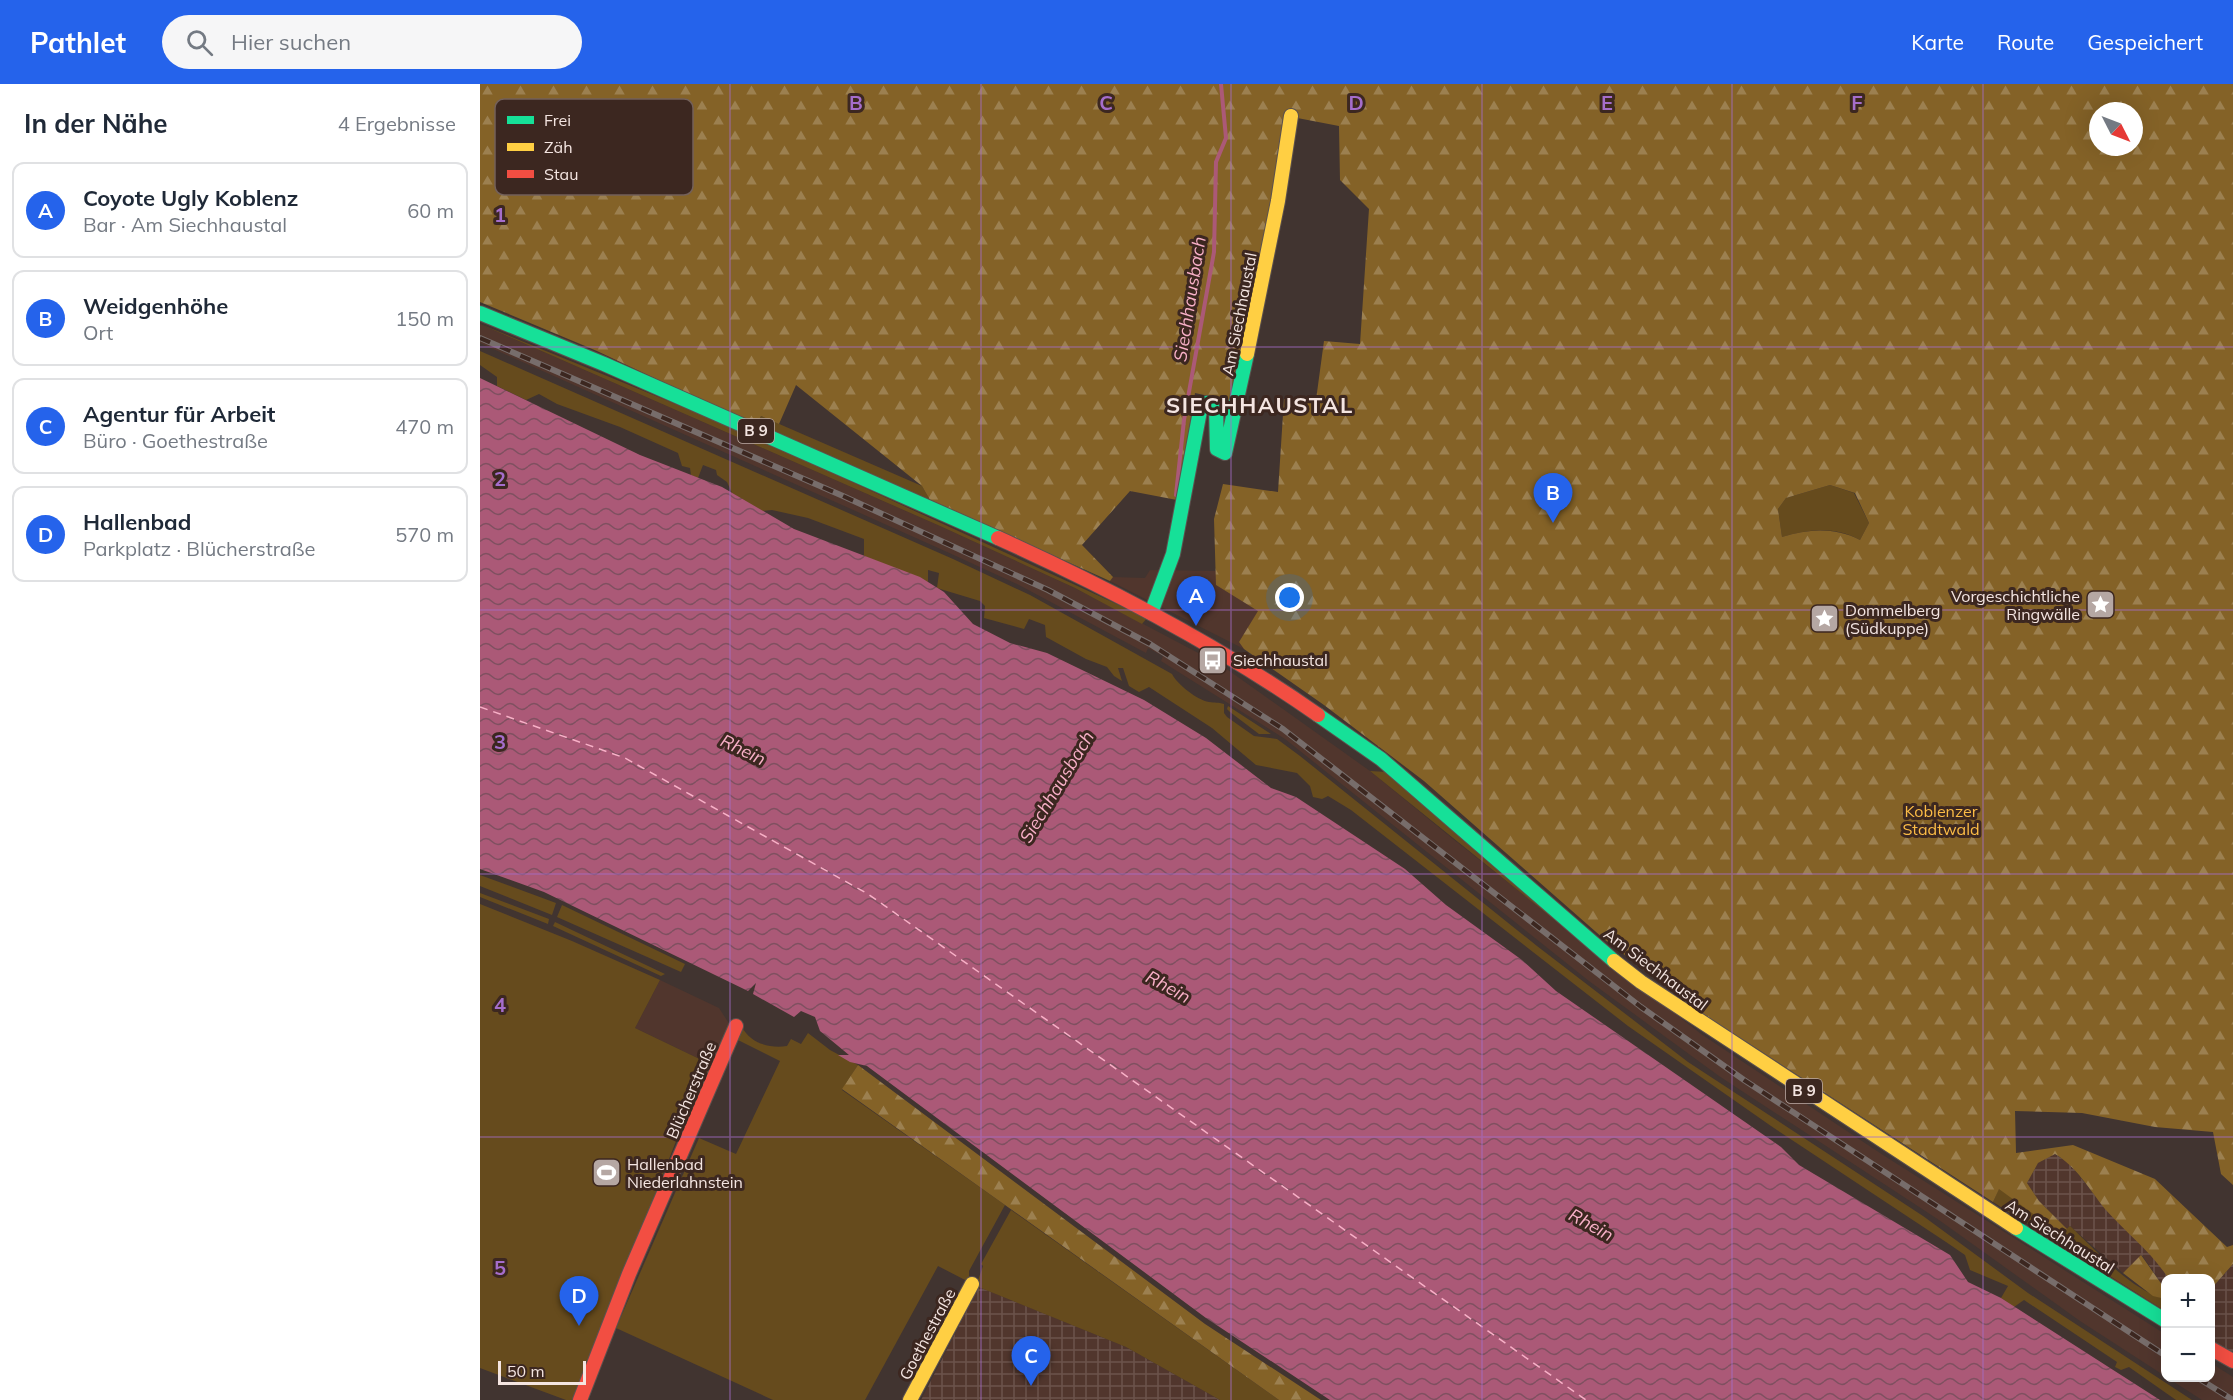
<!DOCTYPE html>
<html lang="de">
<meta charset="utf-8">
<style>
body{margin:0;font-family:Mulish,sans-serif;background:#f6f6f7;color:#1f2937}
.controls{position:absolute;right:18px;bottom:18px;display:grid;overflow:hidden;border-radius:12px;box-shadow:0 6px 24px #0002}
.controls button{width:54px;height:54px;display:grid;place-items:center;padding:0;border:0;border-bottom:2px solid #e0e1e3;background:#fff;color:#1f2937;font:30px sans-serif}
.compass{position:absolute;left:1609px;top:18px;width:54px;height:54px;border-radius:50%;background:#fff;box-shadow:0 6px 24px #0002;rotate:132deg}
.scale{position:absolute;left:18px;bottom:15px;width:88px;box-sizing:border-box;padding-left:6px;border:3px solid #f4e5e1;border-top:0;font-size:16px;line-height:21px;white-space:nowrap;color:#f4e5e1;-webkit-text-stroke:4px #3c2720;paint-order:stroke}
.you{position:absolute;left:810px;top:514px;width:21px;height:21px;margin:-15px;border:4px solid #fff;border-radius:50%;background:#1a73e8;box-shadow:0 0 0 9px #1a73e833}
.badge{display:grid;place-items:center;width:39px;height:39px;border-radius:50%;background:#2563eb;color:#fff;font-size:20px;font-weight:700}
.pin{position:absolute;translate:-50% -50px;filter:drop-shadow(0 2px 3px #0008)}
.pin::after{content:'';position:absolute;top:32px;width:21px;height:18px;background:inherit;clip-path:polygon(0 0,100% 0,50% 100%)}
.list{margin:0;padding:0;list-style:none}
h2{display:flex;justify-content:space-between;align-items:center;height:78px;margin:0;padding:0 24px;font-size:26px}
h2 small{font-size:20px;font-weight:400;color:#747a83}
.list li{display:grid;grid-template-columns:39px 1fr auto;gap:18px;align-items:center;box-sizing:border-box;height:96px;margin:0 12px 12px;padding:0 12px;border:2px solid #e0e1e3;border-radius:12px}
.list b{display:block;font-size:22px;white-space:nowrap}
.list p{margin:0;font-size:20px;white-space:nowrap;color:#747a83}
.list em{font-size:20px;font-style:normal;color:#747a83}
.icon{flex:none;width:33px;height:33px;fill:none;stroke:currentColor;stroke-width:2;stroke-linecap:round;stroke-linejoin:round}
.map{position:relative;flex:none;width:1753px;height:1316px;overflow:hidden}
header{display:flex;align-items:center;gap:36px;box-sizing:border-box;height:84px;padding:0 30px;background:#2563eb;color:#fff}
header strong{font-size:28px}
nav{display:flex;gap:33px;margin-inline-start:auto;font-size:21px}
.search{width:420px;height:54px;background:#f6f6f7;display:flex;align-items:center;gap:15px;box-sizing:border-box;padding:0 21px;border-radius:33px;color:#747a83;font-size:22px}
main{display:flex}
aside{flex:1;background:#fff}
.map>svg:first-child{display:block}
</style>
<header>
<strong>Pathlet</strong>
<div class="search"><svg class="icon" aria-label="search" viewBox="0 0 24 24"><circle cx="10" cy="10" r="6"/><path d="M15 15l6 6"/></svg>Hier suchen</div>
<nav><a>Karte</a><a>Route</a><a>Gespeichert</a></nav>
</header>
<main>
<aside>
<h2>In der Nähe<small>4 Ergebnisse</small></h2>
<ul class="list">
<li><span class="badge">A</span><div><b>Coyote Ugly Koblenz</b><p>Bar · Am Siechhaustal</p></div><em>60 m</em></li>
<li><span class="badge">B</span><div><b>Weidgenhöhe</b><p>Ort</p></div><em>150 m</em></li>
<li><span class="badge">C</span><div><b>Agentur für Arbeit</b><p>Büro · Goethestraße</p></div><em>470 m</em></li>
<li><span class="badge">D</span><div><b>Hallenbad</b><p>Parkplatz · Blücherstraße</p></div><em>570 m</em></li>
</ul>
</aside>
<div class="map">
<svg width="1753" height="1316" viewBox="0 0 1753 1316">
<defs>
<pattern id="industrial-grid" width="8" height="8" patternUnits="userSpaceOnUse" patternTransform="scale(1.5)"><rect width="8" height="8" fill="#51362d"/><path d="M0 4h8M4 0v8" fill="none" stroke="#6b534b"/></pattern>
<pattern id="forest-firs" width="22" height="20" patternUnits="userSpaceOnUse" patternTransform="scale(1.5)"><rect width="22" height="20" fill="#846227"/><path d="M5 1l3.5 6h-7zM16 11l3.5 6h-7z" fill="#9c8050"/></pattern>
<pattern id="water-waves" width="16" height="10" patternUnits="userSpaceOnUse" patternTransform="scale(1.5)"><rect width="16" height="10" fill="#ab5977"/><path d="M0 5q4-4 8 0t8 0" fill="none" stroke="#7f5060"/></pattern>
</defs>
<rect width="100%" height="100%" fill="#413430"/>
<!-- built -->
<path fill="#51362d" d="M 0,240 L 460,442 L 595,504 L 741,581 L 890,687 L 973,755 L 1221,950 L 1403,1071 L 1685,1250 L 1685,1292 L 1600,1237 L 1459,1136 L 1239,992 L 1109,897 L 805,655 L 681,577 L 683,572 L 668,564 L 666,569 L 539,501 L 465,467 L 0,259 Z
M 670,486 L 736,487 L 736,501 L 779,527 L 759,558 L 764,565 L 630,497 L 633,493 L 665,494 Z
M 180,896 L 239,924 L 250,941 L 232,981 L 155,944 Z
M 1731,1279 L 1753,1293 L 1753,1316 L 1722,1316 L 1688,1294 L 1730,1294 Z"/>
<!-- industrial -->
<path fill="url(#industrial-grid)" d="M 1574,1070 L 1588,1078 L 1626,1125 L 1671,1169 L 1688,1194 L 1686,1194 L 1685,1205 L 1662,1171 L 1643,1189 L 1590,1142 L 1587,1145 L 1559,1117 L 1547,1099 L 1558,1079 Z
M 1753,1180 L 1753,1269 L 1731,1257 L 1731,1205 Z
M 499,1203 L 646,1263 L 740,1316 L 441,1316 Z"/>
<!-- green -->
<path fill="#664b1d" d="M 0,240 L 259,346 L 667,534 L 662,540 L 595,504 L 460,442 Z
M 0,267 L 473,475 L 550,511 L 692,590 C 697,600 717,616 729,618 C 735,619 738,618 744,620 L 744,629 L 747,633 L 774,652 L 797,655 L 820,672 L 1057,862 L 1208,978 L 1443,1132 L 1548,1209 L 1712,1316 L 1696,1316 L 1649,1283 L 1641,1286 L 1635,1283 L 1637,1278 L 1544,1216 L 1534,1223 L 1521,1214 L 1528,1202 L 1490,1186 L 1485,1171 L 1466,1158 L 1291,1042 L 1148,942 L 871,726 L 848,712 L 842,715 L 833,713 L 830,702 L 817,689 L 776,681 L 732,644 L 669,603 L 659,608 L 649,602 L 643,584 L 638,584 L 642,597 L 634,592 L 627,583 L 606,575 L 566,553 L 565,541 L 549,535 L 544,545 L 504,534 L 505,522 L 500,517 L 457,504 L 459,489 L 448,486 L 448,498 L 384,472 L 384,455 L 328,434 L 292,426 L 282,427 L 252,409 L 247,398 L 237,391 L 236,386 L 223,381 L 218,394 L 211,391 L 210,384 L 202,382 L 198,369 L 140,343 L 77,320 L 59,310 L 46,316 L 17,302 L 17,293 L 0,281 Z
M 281,332 L 442,402 L 450,416 L 276,342 Z
M 1350,401 L 1374,409 L 1389,439 L 1380,456 C 1355,442 1328,445 1302,453 L 1298,425 L 1306,414 Z
M 748,622 L 791,650 L 779,650 L 750,628 L 747,625 Z
M 890,687 L 907,688 L 1112,866 Z
M 0,791 L 76,819 L 72,831 L 0,802 Z
M 0,809 L 69,835 L 68,840 L 0,813 Z
M 0,820 L 92,857 L 180,896 L 155,944 L 232,981 L 202,1042 L 94,1316 L 86,1316 L 0,1284 Z
M 82,821 L 205,880 L 201,888 L 77,833 Z
M 75,838 L 185,890 L 181,892 L 73,842 Z
M 262,943 C 270,959 290,965 307,962 L 311,955 L 321,960 L 328,949 L 350,966 L 378,981 L 362,1006 L 525,1121 L 489,1187 L 489,1198 L 458,1182 L 385,1316 L 293,1316 L 136,1244 L 219,1054 L 256,1070 L 300,977 L 256,955 Z
M 1519,1104 L 1581,1150 L 1590,1142 C 1617,1167 1649,1205 1685,1215 L 1685,1227 L 1513,1118 Z
M 531,1126 L 799,1316 L 740,1316 L 646,1263 L 496,1202 L 503,1182 L 501,1180 Z"/>
<!-- forest -->
<path fill="url(#forest-firs)" fill-rule="evenodd" d="M 0,0 L 1753,0 L 1753,1101 L 1741,1090 L 1733,1048 L 1675,1043 L 1602,1029 L 1535,1027 L 1536,1069 L 1593,1061 L 1675,1095 L 1747,1163 L 1753,1161 L 1753,1180 L 1731,1205 L 1730,1194 L 1688,1194 C 1671,1167 1646,1149 1625,1125 C 1609,1105 1597,1083 1575,1070 L 1558,1079 L 1547,1099 L 1559,1117 L 1587,1145 L 1581,1150 L 1519,1105 L 1513,1118 L 1211,922 L 1124,855 L 944,697 L 844,621 L 764,565 L 759,558 L 778,527 L 736,501 L 734,435 L 743,400 L 798,408 L 804,315 L 836,316 L 844,257 L 880,260 L 889,125 L 860,96 L 859,42 L 807,32 L 752,317 L 715,309 L 697,416 L 650,407 L 602,461 L 633,493 L 630,497 L 450,416 L 442,402 L 316,301 L 299,340 L 281,332 L 276,342 L 117,267 L 0,218 ZM 1618,27 L 1654,27 L 1654,63 L 1618,63 ZM 1350,401 L 1375,409 L 1389,439 L 1380,456 C 1354,443 1329,445 1302,453 L 1298,425 L 1306,414 Z
M 378,981 L 725,1240 L 841,1316 L 799,1316 L 362,1005 Z
M 1661,1171 L 1685,1205 L 1685,1215 L 1673,1212 L 1643,1189 Z"/>
<!-- water -->
<path fill="url(#water-waves)" d="M 0,294 L 160,371 L 242,403 L 314,445 L 440,493 L 464,508 L 493,540 L 530,559 L 567,569 L 664,616 L 726,654 L 791,704 L 816,713 L 925,785 L 966,821 L 1042,876 L 1076,907 L 1301,1063 L 1319,1081 L 1470,1171 L 1488,1198 L 1521,1214 L 1680,1316 L 850,1316 L 726,1234 L 387,982 L 370,978 L 358,971 L 369,971 L 340,947 L 335,933 L 321,927 L 314,933 L 273,910 L 276,899 L 268,907 L 64,808 L 0,785 Z"/>
<g fill="none" stroke-linecap="round" stroke-linejoin="round">
<!-- stream -->
<path stroke="#ab5977" stroke-width="4" d="M 696,411 L 704,336 L 734,168 L 736,78 L 746,54 L 741,0"/>
<!-- ferry -->
<path stroke="#f8b0c7" stroke-width="1.5" stroke-dasharray="8 6" stroke-linecap="butt" d="M 0,623 L 145,674 L 388,810 L 1106,1316"/>
<defs>
<path id="fast" d="M 0,229 L 124,280 L 518,454
M 671,529 L 693,470 L 720,327 L 727,319 L 736,324 L 737,365 L 745,369 L 767,270
M 838,631 L 901,675 L 1134,877
M 1536,1144 L 1686,1237"/>
<path id="slow" d="M 767,270 L 798,117 L 811,32
M 1134,877 L 1161,898 L 1536,1144
M 430,1316 L 492,1200"/>
<path id="jam" d="M 518,454 C 629,504 738,561 838,631
M 1730,1264 L 1753,1277
M 100,1316 L 149,1190 L 256,942"/>
</defs>
<!-- fast casing -->
<use href="#fast" stroke="#5c514e" stroke-width="16"/>
<!-- slow casing -->
<use href="#slow" stroke="#5c514e" stroke-width="16"/>
<!-- jam casing -->
<use href="#jam" stroke="#5c514e" stroke-width="16"/>
<!-- fast -->
<use href="#fast" stroke="#16e098" stroke-width="14"/>
<!-- slow -->
<use href="#slow" stroke="#ffcf43" stroke-width="14"/>
<!-- jam -->
<use href="#jam" stroke="#f24e42" stroke-width="14"/>
<defs>
<path id="rail" d="M 0,254 L 363,412 L 568,506 L 670,560 L 803,645 L 1161,923 L 1264,996 L 1686,1272
M 1718,1294 L 1753,1316"/>
</defs>
<!-- rail casing -->
<use href="#rail" stroke="#776d6b" stroke-width="6"/>
<!-- rail -->
<use href="#rail" stroke="#3c2720" stroke-width="4" stroke-dasharray="11" stroke-linecap="butt"/>
</g>
<!-- grid -->
<path fill="none" stroke="#a56dcb" stroke-width="1.5" stroke-opacity="0.55" d="M 250,0 L 250,1316M 501,0 L 501,1316M 751,0 L 751,1316M 1002,0 L 1002,1316M 1252,0 L 1252,1316M 1503,0 L 1503,1316M 0,263 L 1753,263M 0,526 L 1753,526M 0,790 L 1753,790M 0,1053 L 1753,1053"/>
<!-- icons -->
<defs>
<symbol id="sight-square" viewBox="-11 -11 22 22"><rect x="-9" y="-9" width="18" height="18" rx="4" fill="#b5a7a3" stroke="#3c2720"/><path d="M0-6L1.8-2.2L6-1.7L2.9 1.2L3.7 5.4L0 3.3L-3.7 5.4L-2.9 1.2L-6-1.7L-1.8-2.2Z" fill="#fff"/></symbol>
<symbol id="bus-square" viewBox="-11 -11 22 22"><rect x="-9" y="-9" width="18" height="18" rx="4" fill="#b5a7a3" stroke="#3c2720"/><path d="M-5-6H5V4H4V6H2V4H-2V6H-4V4H-5ZM-3.5-4V0h7V-4ZM-3.5 1.2v1.5H-2V1.2ZM2 1.2v1.5H3.5V1.2Z" fill="#fff"/></symbol>
<symbol id="stadium-square" viewBox="-11 -11 22 22"><rect x="-9" y="-9" width="18" height="18" rx="4" fill="#b5a7a3" stroke="#3c2720"/><path d="M0-5a6.5 5 0 1 0 0 10a6.5 5 0 1 0 0-10ZM-3.5-1.8h7v3.6h-7Z" fill="#fff"/></symbol>
</defs>
<g fill-rule="evenodd">
<use href="#sight-square" x="1604" y="504" width="33" height="33"/>
<use href="#sight-square" x="1328" y="518" width="33" height="33"/>
<use href="#bus-square" x="716" y="560" width="33" height="33"/>
<use href="#stadium-square" x="110" y="1072" width="33" height="33"/>
</g>
<g text-anchor="middle" stroke-width="6" stroke-linejoin="round" paint-order="stroke">
<!-- shield labels -->
<g fill="#3c2720" stroke="#bdaca7" stroke-width="1.5">
<rect x="258" y="335" width="36" height="24" rx="4.5"/>
<rect x="1306" y="995" width="36" height="24" rx="4.5"/>
</g>
<g font-size="15" font-weight="bold" fill="#f4e5e1">
<text x="276" y="352">B 9</text>
<text x="1324" y="1012">B 9</text>
</g>
<!-- street labels -->
<g font-size="16" fill="#f4e5e1" stroke="#3c2720">
<text transform="translate(759 230) rotate(-79)" y="6">Am Siechhaustal</text>
<text transform="translate(1176 885) rotate(37)" y="6">Am Siechhaustal</text>
<text transform="translate(211 1006) rotate(-67)" y="6">Blücherstraße</text>
<text transform="translate(1580 1152) rotate(32)" y="6">Am Siechhaustal</text>
<text transform="translate(447 1250) rotate(-62)" y="6">Goethestraße</text>
</g>
<!-- poi labels -->
<g font-size="16" fill="#f4e5e1" stroke="#3c2720" text-anchor="start">
<text x="1600" y="518" text-anchor="end">Vorgeschichtliche<tspan x="1600" dy="18">Ringwälle</tspan></text>
<text x="1365" y="532">Dommelberg<tspan x="1365" dy="18">(Südkuppe)</tspan></text>
<text x="753" y="582">Siechhaustal</text>
<text x="147" y="1086">Hallenbad<tspan x="147" dy="18">Niederlahnstein</tspan></text>
</g>
<!-- park labels -->
<g font-size="16" fill="#fcbc46" stroke="#3c2720">
<text x="1461" y="733">Koblenzer<tspan x="1461" dy="18">Stadtwald</tspan></text>
</g>
<!-- water labels -->
<g font-size="18" font-style="italic" fill="#f8b0c7" stroke="#3c2720">
<text transform="translate(710 215) rotate(-81)" y="6">Siechhausbach</text>
<text transform="translate(263 666) rotate(26)" y="6">Rhein</text>
<text transform="translate(577 703) rotate(-59)" y="6">Siechhausbach</text>
<text transform="translate(688 903) rotate(29)" y="6">Rhein</text>
<text transform="translate(1111 1141) rotate(29)" y="6">Rhein</text>
</g>
<!-- district labels -->
<g font-size="22" font-weight="bold" letter-spacing="1.5" fill="#f4e5e1" stroke="#3c2720">
<text x="780" y="329">SIECHHAUSTAL</text>
</g>
</g>
<!-- legend -->
<rect x="15" y="15" width="198" height="96" rx="9" fill="#3c2720" stroke="#73605a" stroke-width="1.5"/>
<rect x="27" y="32" width="27" height="8" fill="#16e098"/>
<rect x="27" y="59" width="27" height="8" fill="#ffcf43"/>
<rect x="27" y="86" width="27" height="8" fill="#f24e42"/>
<g font-size="16" fill="#f4e5e1">
<text x="64" y="42">Frei</text>
<text x="64" y="69">Zäh</text>
<text x="64" y="96">Stau</text>
</g>
<g font-size="20" text-anchor="middle" font-weight="bold" fill="#a56dcb" stroke="#3c2720" stroke-width="6" stroke-linejoin="round" paint-order="stroke">
<text x="376" y="26">B</text>
<text x="626" y="26">C</text>
<text x="876" y="26">D</text>
<text x="1127" y="26">E</text>
<text x="1377" y="26">F</text>
<text x="20" y="138">1</text>
<text x="20" y="402">2</text>
<text x="20" y="665">3</text>
<text x="20" y="928">4</text>
<text x="20" y="1191">5</text>
</g>
</svg>
<div class="controls">
<button>+</button>
<button>−</button>
</div>
<svg class="compass" viewBox="-18 -18 36 36"><path d="M0-13l5 13h-10z" fill="#e53935"/><path d="M0 13l5-13h-10z" fill="#747a83"/></svg>
<div class="scale">50 m</div>
<div class="you"></div>
<div class="pin badge" style="left:716px;top:542px">A</div>
<div class="pin badge" style="left:1073px;top:439px">B</div>
<div class="pin badge" style="left:551px;top:1302px">C</div>
<div class="pin badge" style="left:99px;top:1242px">D</div>
</div>
</main>
